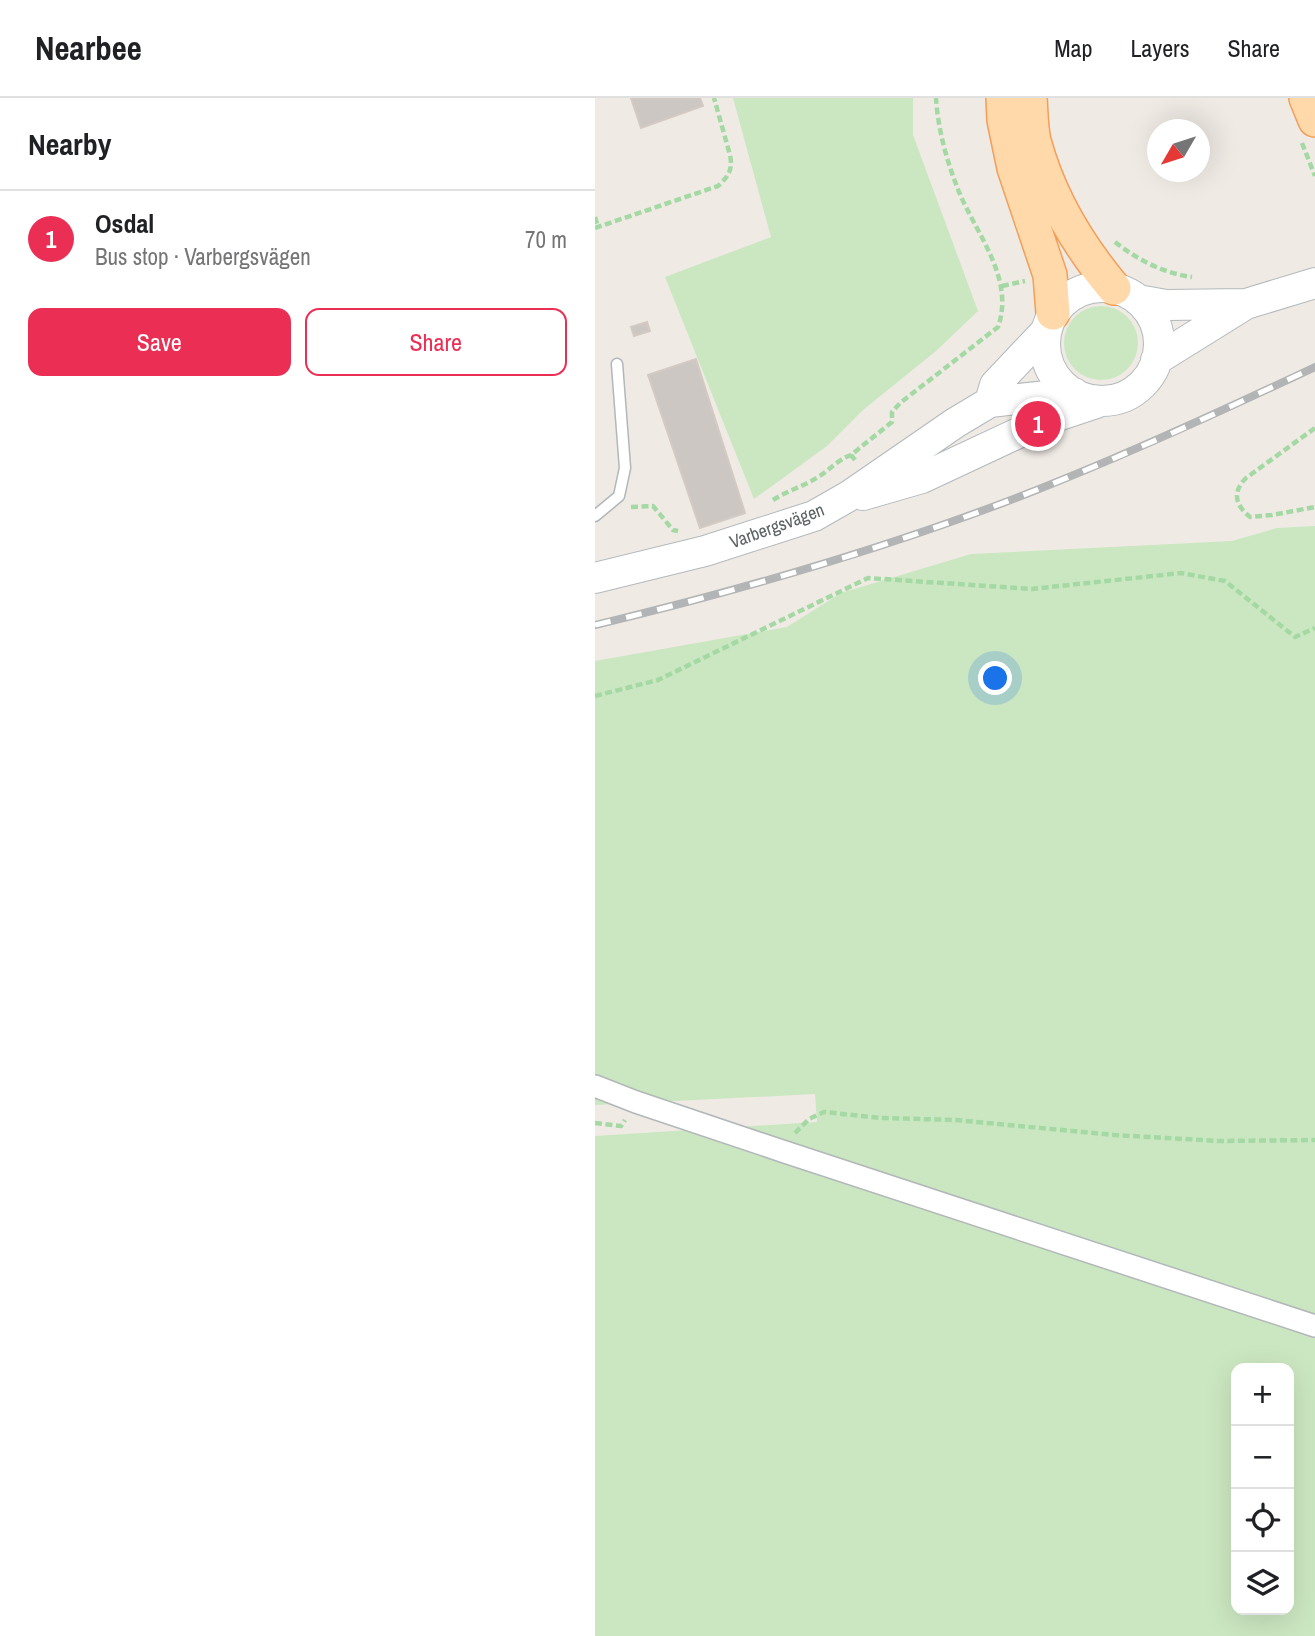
<!DOCTYPE html>
<meta charset="utf-8">
<style>
body{margin:0;font-family:"Archivo Narrow",sans-serif;background:#f6f6f6;color:#202124}
.controls{position:absolute;right:21px;bottom:21px;display:grid;overflow:hidden;border-radius:14px;box-shadow:0 7px 28px #0002}
.controls button{width:63px;height:63px;display:grid;place-items:center;padding:0;border:0;border-bottom:2px solid #e0e0e0;background:#fff;color:#202124;font:35px sans-serif}
.compass{position:absolute;left:552px;top:21px;width:63px;height:63px;border-radius:50%;background:#fff;box-shadow:0 7px 28px #0002;rotate:231deg}
.you{position:absolute;left:401px;top:581px;width:24px;height:24px;margin:-18px;border:5px solid #fff;border-radius:50%;background:#1a73e8;box-shadow:0 0 0 10px #1a73e833}
.badge{display:grid;place-items:center;width:46px;height:46px;border-radius:50%;background:#eb2f54;color:#fff;font-size:23px;font-weight:700}
.pin{position:absolute;translate:-50% -50%;border:4px solid #fff;box-shadow:0 2px 7px #0006}
.list{margin:0;padding:0;list-style:none}
h2{display:flex;justify-content:space-between;align-items:center;height:91px;margin:0;padding:0 28px;font-size:30px}
h2 small{font-size:23px;font-weight:400;color:#757577}
.list li{display:grid;grid-template-columns:46px 1fr auto;gap:21px;align-items:center;box-sizing:border-box;height:98px;padding:0 28px;border-top:2px solid #e0e0e0}
.list b{display:block;font-size:26px;white-space:nowrap}
.list p{margin:0;font-size:23px;white-space:nowrap;color:#757577}
.list em{font-size:23px;font-style:normal;color:#757577}
.actions{display:flex;gap:14px;padding:21px 28px}
.actions a{flex:1;padding:16px 0;border:2px solid #eb2f54;border-radius:14px;text-align:center;font-size:24px;color:#eb2f54}
.actions .main{background:#eb2f54;color:#fff}
.icon{flex:none;width:38px;height:38px;fill:none;stroke:currentColor;stroke-width:2;stroke-linecap:round;stroke-linejoin:round}
.map{position:relative;flex:none;width:720px;height:1538px;overflow:hidden}
header{display:flex;align-items:center;gap:42px;box-sizing:border-box;height:98px;padding:0 35px;background:#fff;border-bottom:2px solid #e0e0e0}
header strong{font-size:33px}
nav{display:flex;gap:38px;margin-inline-start:auto;font-size:24px}
main{display:flex}
aside{flex:1;background:#fff}
.map>svg:first-child{display:block}
</style>
<header>
<strong>Nearbee</strong>
<nav><a>Map</a><a>Layers</a><a>Share</a></nav>
</header>
<main>
<aside>
<h2>Nearby<small></small></h2>
<ul class="list">
<li><span class="badge">1</span><div><b>Osdal</b><p>Bus stop · Varbergsvägen</p></div><em>70 m</em></li>
</ul>
<div class="actions"><a class="main">Save</a><a>Share</a></div>
</aside>
<div class="map">
<svg width="720" height="1538" viewBox="0 0 720 1538">
<rect width="100%" height="100%" fill="#efeae4"/>
<!-- green -->
<path fill="#cbe7c1" fill-rule="evenodd" d="M 138,0 L 318,0 L 318,37 L 383,213 L 341,253 L 268,312 L 232,348 L 159,401 L 70,179 L 176,139 Z
M469 245a37 37 0 1 1 74 0a37 37 0 1 1-74 0Z
M 720,428 L 720,1538 L 0,1538 L 0,1038 L 222,1024 L 220,996 L 0,1007 L 0,563 L 192,529 L 246,495 L 376,456 L 637,443 L 682,430 ZM 641,1270 L 694,1270 L 694,1512 L 641,1512 Z"/>
<!-- building -->
<path fill="#ccc7c3" stroke="#d4cac3" stroke-width="2" d="M 36,0 L 105,0 L 108,8 L 46,30 Z
M 52,224 L 55,233 L 39,238 L 36,229 Z
M 101,261 L 150,415 L 105,430 L 53,277 Z"/>
<g fill="none" stroke-linecap="round" stroke-linejoin="round">
<defs>
<path id="service" d="M 0,418 L 24,398 L 30,370 L 22,266"/>
<path id="minor" d="M 0,988 L 41,1004 L 190,1054 L 720,1228"/>
<path id="secondary" d="M450 246a57 57 0 1 1 114 0a57 57 0 1 1-114 0Z
M 543,202 L 571,207 L 651,206
M 561,262 L 651,206 L 720,185
M 395,304 L 400,287 L 451,233
M 268,397 L 327,380 L 453,321 L 501,305
M 0,480 L 110,453 L 219,418 L 254,398 L 360,325 L 395,304 L 479,295"/>
<path id="primary" d="M 408,0 L 409,22 L 419,70 L 455,177 L 458,215
M 435,0 C 436,14 436,30 439,43 C 454,99 482,146 519,190
M 711,0 L 720,22"/>
</defs>
<!-- service casing -->
<use href="#service" stroke="#b2b7b9" stroke-width="13"/>
<!-- minor casing -->
<use href="#minor" stroke="#b2b7b9" stroke-width="24"/>
<!-- secondary casing -->
<use href="#secondary" stroke="#b3b9bc" stroke-width="32"/>
<!-- primary casing -->
<use href="#primary" stroke="#f39e5a" stroke-width="36"/>
<!-- path -->
<path stroke="#a4d9a4" stroke-width="4.5" stroke-dasharray="7 3.5" stroke-linecap="butt" d="M 707,45 L 720,78
M 0,119 L 3,129
M 0,130 L 123,88 C 134,78 138,71 135,57 L 119,0
M 520,144 C 543,162 568,175 597,179
M 407,188 L 430,183
M 720,330 L 651,380 C 637,394 640,407 655,419 L 677,417 L 720,409
M 260,362 L 256,357 L 297,324 L 297,314 L 305,305 L 403,229 C 420,181 382,137 364,94 C 352,64 343,32 341,0
M 178,402 C 192,393 209,388 223,379 C 235,372 242,362 256,357
M 36,409 L 58,408 L 78,432 L 83,433
M 0,598 L 63,582 L 273,480 L 437,491 L 586,475 L 630,483 L 700,539 L 720,530
M 0,1025 L 26,1028 L 30,1022
M 200,1035 L 214,1021 L 229,1014 L 286,1020 L 361,1022 L 519,1037 L 624,1043 L 720,1042"/>
<!-- service -->
<use href="#service" stroke="#fff" stroke-width="10"/>
<!-- minor -->
<use href="#minor" stroke="#fff" stroke-width="21"/>
<!-- secondary -->
<use href="#secondary" stroke="#fff" stroke-width="30"/>
<!-- primary -->
<use href="#primary" stroke="#ffd9a9" stroke-width="33"/>
<defs>
<path id="rail" d="M 0,527 C 151,491 300,448 444,391 C 538,354 629,312 720,269"/>
</defs>
<!-- rail casing -->
<use href="#rail" stroke="#b3b4b5" stroke-width="8"/>
<!-- rail -->
<use href="#rail" stroke="#fff" stroke-width="5" stroke-dasharray="16" stroke-linecap="butt"/>
</g>
<g text-anchor="middle" stroke-width="5" stroke-linejoin="round" paint-order="stroke">
<!-- street labels -->
<g font-size="18" fill="#5c6365" stroke="#fff">
<text transform="translate(182 428) rotate(-20)" y="6">Varbergsvägen</text>
</g>
</g>
</svg>
<div class="controls">
<button>+</button>
<button>−</button>
<button><svg class="icon" aria-label="locate" viewBox="0 0 24 24"><circle cx="12" cy="12" r="6"/><path d="M12 2v4M12 18v4M2 12h4M18 12h4"/></svg></button>
<button><svg class="icon" aria-label="layers" viewBox="0 0 24 24"><path d="M12 4l9 5-9 5-9-5zM3 14l9 5 9-5"/></svg></button>
</div>
<svg class="compass" viewBox="-18 -18 36 36"><path d="M0-13l5 13h-10z" fill="#e53935"/><path d="M0 13l5-13h-10z" fill="#757577"/></svg>
<div class="you"></div>
<div class="pin badge" style="left:443px;top:326px">1</div>
</div>
</main>
